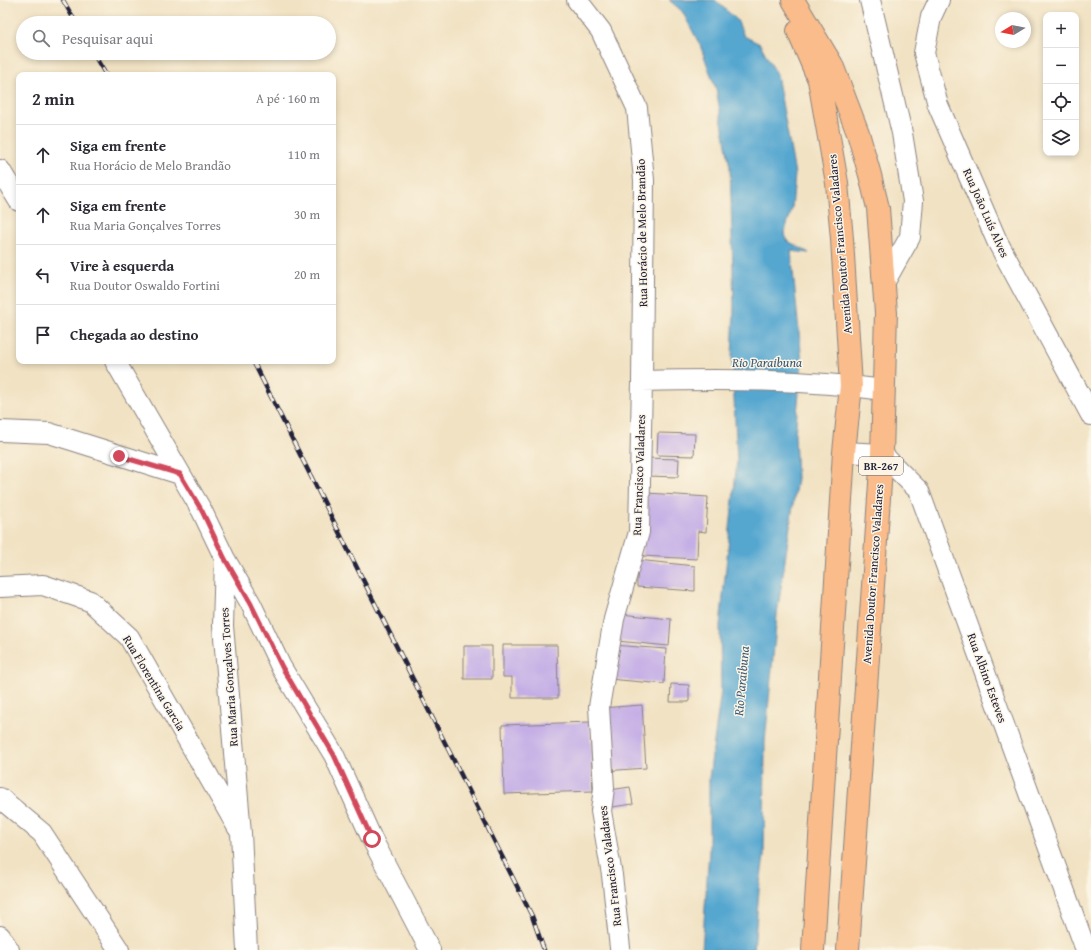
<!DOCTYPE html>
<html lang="pt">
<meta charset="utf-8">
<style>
body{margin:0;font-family:"Gentium Book Plus",serif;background:#f2f2f3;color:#2b2b33}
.controls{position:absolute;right:12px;top:12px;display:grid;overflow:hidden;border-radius:8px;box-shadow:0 2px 6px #0003}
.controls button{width:36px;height:36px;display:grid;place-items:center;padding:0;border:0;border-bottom:1px solid #e1e1e2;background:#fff;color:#2b2b33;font:20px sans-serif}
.compass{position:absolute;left:995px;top:12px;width:36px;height:36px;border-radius:50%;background:#fff;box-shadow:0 2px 6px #0003;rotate:260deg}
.stop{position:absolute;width:12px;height:12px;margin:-9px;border:3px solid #d1495b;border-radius:50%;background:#fff}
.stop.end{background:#d1495b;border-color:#fff;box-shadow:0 1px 4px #0008}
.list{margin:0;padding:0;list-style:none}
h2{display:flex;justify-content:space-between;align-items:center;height:52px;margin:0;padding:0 16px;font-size:17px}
h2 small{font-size:13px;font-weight:400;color:#7c7c81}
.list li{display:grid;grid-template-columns:26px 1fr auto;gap:12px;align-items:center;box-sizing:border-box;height:60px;padding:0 16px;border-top:1px solid #e1e1e2}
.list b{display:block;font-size:15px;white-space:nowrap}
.list p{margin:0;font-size:13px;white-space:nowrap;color:#7c7c81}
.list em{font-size:13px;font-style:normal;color:#7c7c81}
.icon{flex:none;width:22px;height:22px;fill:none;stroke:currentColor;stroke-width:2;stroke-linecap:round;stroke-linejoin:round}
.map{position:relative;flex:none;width:1091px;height:950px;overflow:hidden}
.search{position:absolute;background:#fff;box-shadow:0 2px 6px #0003;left:16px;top:16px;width:320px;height:44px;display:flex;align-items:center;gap:10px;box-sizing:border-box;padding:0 14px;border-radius:22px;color:#7c7c81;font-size:15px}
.panel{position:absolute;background:#fff;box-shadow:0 2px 6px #0003;left:16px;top:72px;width:320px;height:292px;border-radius:8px}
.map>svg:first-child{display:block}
</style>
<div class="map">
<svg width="1091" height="950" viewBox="0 0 1091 950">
<rect width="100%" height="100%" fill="#fcf5e5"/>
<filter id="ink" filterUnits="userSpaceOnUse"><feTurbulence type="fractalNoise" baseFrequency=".025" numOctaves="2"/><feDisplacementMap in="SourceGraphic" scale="8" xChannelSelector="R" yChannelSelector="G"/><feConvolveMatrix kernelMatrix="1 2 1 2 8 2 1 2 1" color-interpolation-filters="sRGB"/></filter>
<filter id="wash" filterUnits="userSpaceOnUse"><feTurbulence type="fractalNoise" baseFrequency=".012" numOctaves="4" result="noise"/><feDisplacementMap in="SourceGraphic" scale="16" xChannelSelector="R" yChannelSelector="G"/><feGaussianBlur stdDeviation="0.9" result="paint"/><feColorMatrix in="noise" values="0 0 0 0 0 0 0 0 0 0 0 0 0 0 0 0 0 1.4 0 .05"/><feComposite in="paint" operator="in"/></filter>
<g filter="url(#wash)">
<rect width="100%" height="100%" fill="#f1e2c3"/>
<!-- water -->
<path fill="#56a7d0" stroke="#3c6486" d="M 669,0 L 715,0 L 737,20 L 744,36 L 760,44 L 777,75 L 795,174 L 792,209 L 785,231 L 786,240 L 809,253 L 791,251 L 802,362 L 795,434 L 797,478 L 777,615 L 765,742 L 764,857 L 759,890 L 754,950 L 702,950 L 709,851 L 709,778 L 721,691 L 720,625 L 737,461 L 732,357 L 734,308 L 730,167 L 716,89 L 700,45 L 682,11 Z"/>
<g id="blocks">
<!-- building -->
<path fill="#c4aee6" d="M 658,433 L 695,434 L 694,456 L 657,455 Z
M 646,458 L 679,459 L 678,477 L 645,476 Z
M 647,493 L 708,497 L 706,532 L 698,531 L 697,559 L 642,556 Z
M 637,560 L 695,566 L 695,591 L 637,587 Z
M 620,614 L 671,619 L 669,646 L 617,641 Z
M 503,645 L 557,645 L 558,698 L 512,698 L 512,677 L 503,677 Z
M 612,645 L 666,649 L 664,684 L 609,679 Z
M 464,646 L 492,646 L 492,679 L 464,679 Z
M 671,684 L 689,685 L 689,702 L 670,702 Z
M 642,705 L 646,768 L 605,771 L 601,708 Z
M 590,722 L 593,791 L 504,794 L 502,725 Z
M 630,787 L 633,804 L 612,807 L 610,790 Z"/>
</g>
</g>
<g filter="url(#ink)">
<use href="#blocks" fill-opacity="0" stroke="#8a827f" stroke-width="1"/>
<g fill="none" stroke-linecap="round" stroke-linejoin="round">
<defs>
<path id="minor" d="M 577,0 L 601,31 L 637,108 L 644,180 L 642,381 C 722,379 805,379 884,390
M 870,0 L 902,133 L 913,201 L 910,237 L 884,283
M 939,0 L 931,17 L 924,53 L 938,105 L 997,241 L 1091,415
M 0,170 L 19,201
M 115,361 L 202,511 L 225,559 L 223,626 L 241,833 L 247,950
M 0,431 L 49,433 L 180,474
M 844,452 L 882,454 L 919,491 L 1086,950
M 225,559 L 251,604 L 281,667 L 334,755 L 372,839 L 430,950
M 0,587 L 43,585 L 90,601 L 129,637 L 238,828
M 0,798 L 42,833 L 119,950
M 0,936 L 9,950
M 620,948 L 612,875 L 601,811 L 604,788 L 599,707 L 614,619 L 639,532 L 642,381"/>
<path id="highway" d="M 793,0 L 832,65 L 858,133 L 870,175 L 878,208 L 886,313 L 882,454 L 848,950
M 798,31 L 819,80 L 837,183 L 842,239 L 851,386 L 844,452 L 813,950"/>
</defs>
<!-- minor casing -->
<use href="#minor" stroke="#8a827f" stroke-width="22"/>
<!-- highway casing -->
<use href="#highway" stroke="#8a827f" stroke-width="24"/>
<!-- minor -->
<use href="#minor" stroke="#fff" stroke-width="20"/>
<!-- highway -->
<use href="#highway" stroke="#f9bc8a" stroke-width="22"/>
<defs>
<path id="rail" d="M 63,0 L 76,23
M 93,53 L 106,75
M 253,361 L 532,916 L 544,950"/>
</defs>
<!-- rail casing -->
<use href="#rail" stroke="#22223b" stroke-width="4.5"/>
<!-- rail -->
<use href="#rail" stroke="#fcf5e5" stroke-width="3" stroke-dasharray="9" stroke-linecap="butt"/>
</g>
</g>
<g fill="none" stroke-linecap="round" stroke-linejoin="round" filter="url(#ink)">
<!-- route -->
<path stroke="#d1495b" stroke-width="5" d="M 119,456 L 180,474 L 202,511 L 225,559 L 251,604 L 282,667 L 334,755 L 372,839"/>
</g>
<g text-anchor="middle" stroke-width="3" stroke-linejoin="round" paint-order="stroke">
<!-- shield labels -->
<rect fill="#fcf5e5" stroke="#63616e" stroke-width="1" x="859" y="457" width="44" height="18" rx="3"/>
<g font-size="11" font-weight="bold" fill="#22223b">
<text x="881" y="470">BR-267</text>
</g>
<!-- street labels -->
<g font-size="12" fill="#22223b" stroke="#fcf5e5">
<text transform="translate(986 213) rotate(66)" y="4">Rua João Luís Alves</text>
<text transform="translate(642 233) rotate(-91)" y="4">Rua Horácio de Melo Brandão</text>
<text transform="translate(840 244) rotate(-95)" y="4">Avenida Doutor Francisco Valadares</text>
<text transform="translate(639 475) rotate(-88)" y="4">Rua Francisco Valadares</text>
<text transform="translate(873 574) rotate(-86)" y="4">Avenida Doutor Francisco Valadares</text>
<text transform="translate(229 677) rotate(-94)" y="4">Rua Maria Gonçalves Torres</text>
<text transform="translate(987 678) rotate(70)" y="4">Rua Albino Esteves</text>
<text transform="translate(154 683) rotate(59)" y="4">Rua Florentina Garcia</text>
<text transform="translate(610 866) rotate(-97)" y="4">Rua Francisco Valadares</text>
</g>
<!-- water labels -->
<g font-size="13" font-style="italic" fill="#375777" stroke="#fcf5e5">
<text x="767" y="367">Rio Paraibuna</text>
<text transform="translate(741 681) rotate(-85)" y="5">Rio Paraibuna</text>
</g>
</g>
</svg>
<div class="controls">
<button>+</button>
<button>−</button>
<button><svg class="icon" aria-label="locate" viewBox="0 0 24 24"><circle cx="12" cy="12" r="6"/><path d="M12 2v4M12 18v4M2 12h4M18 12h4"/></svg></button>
<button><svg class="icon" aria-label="layers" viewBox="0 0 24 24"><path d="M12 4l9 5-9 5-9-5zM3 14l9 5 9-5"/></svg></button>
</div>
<svg class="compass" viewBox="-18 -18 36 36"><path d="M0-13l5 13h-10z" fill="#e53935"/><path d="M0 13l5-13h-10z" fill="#7c7c81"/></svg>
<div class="stop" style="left:372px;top:839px"></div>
<div class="stop end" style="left:119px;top:456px"></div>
<div class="search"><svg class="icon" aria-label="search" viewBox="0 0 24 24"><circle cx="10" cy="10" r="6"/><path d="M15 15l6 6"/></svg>Pesquisar aqui</div>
<section class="panel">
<h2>2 min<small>A pé · 160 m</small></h2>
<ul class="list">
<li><svg class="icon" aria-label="ahead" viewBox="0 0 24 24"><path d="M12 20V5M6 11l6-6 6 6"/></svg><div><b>Siga em frente</b><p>Rua Horácio de Melo Brandão</p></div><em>110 m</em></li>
<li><svg class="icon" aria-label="ahead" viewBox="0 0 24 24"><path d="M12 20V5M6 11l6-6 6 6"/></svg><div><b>Siga em frente</b><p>Rua Maria Gonçalves Torres</p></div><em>30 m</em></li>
<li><svg class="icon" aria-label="left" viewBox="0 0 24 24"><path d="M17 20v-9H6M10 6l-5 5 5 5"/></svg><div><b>Vire à esquerda</b><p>Rua Doutor Oswaldo Fortini</p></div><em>20 m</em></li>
<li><svg class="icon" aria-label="arrive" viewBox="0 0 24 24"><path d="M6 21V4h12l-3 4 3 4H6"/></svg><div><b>Chegada ao destino</b></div></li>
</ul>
</section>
</div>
